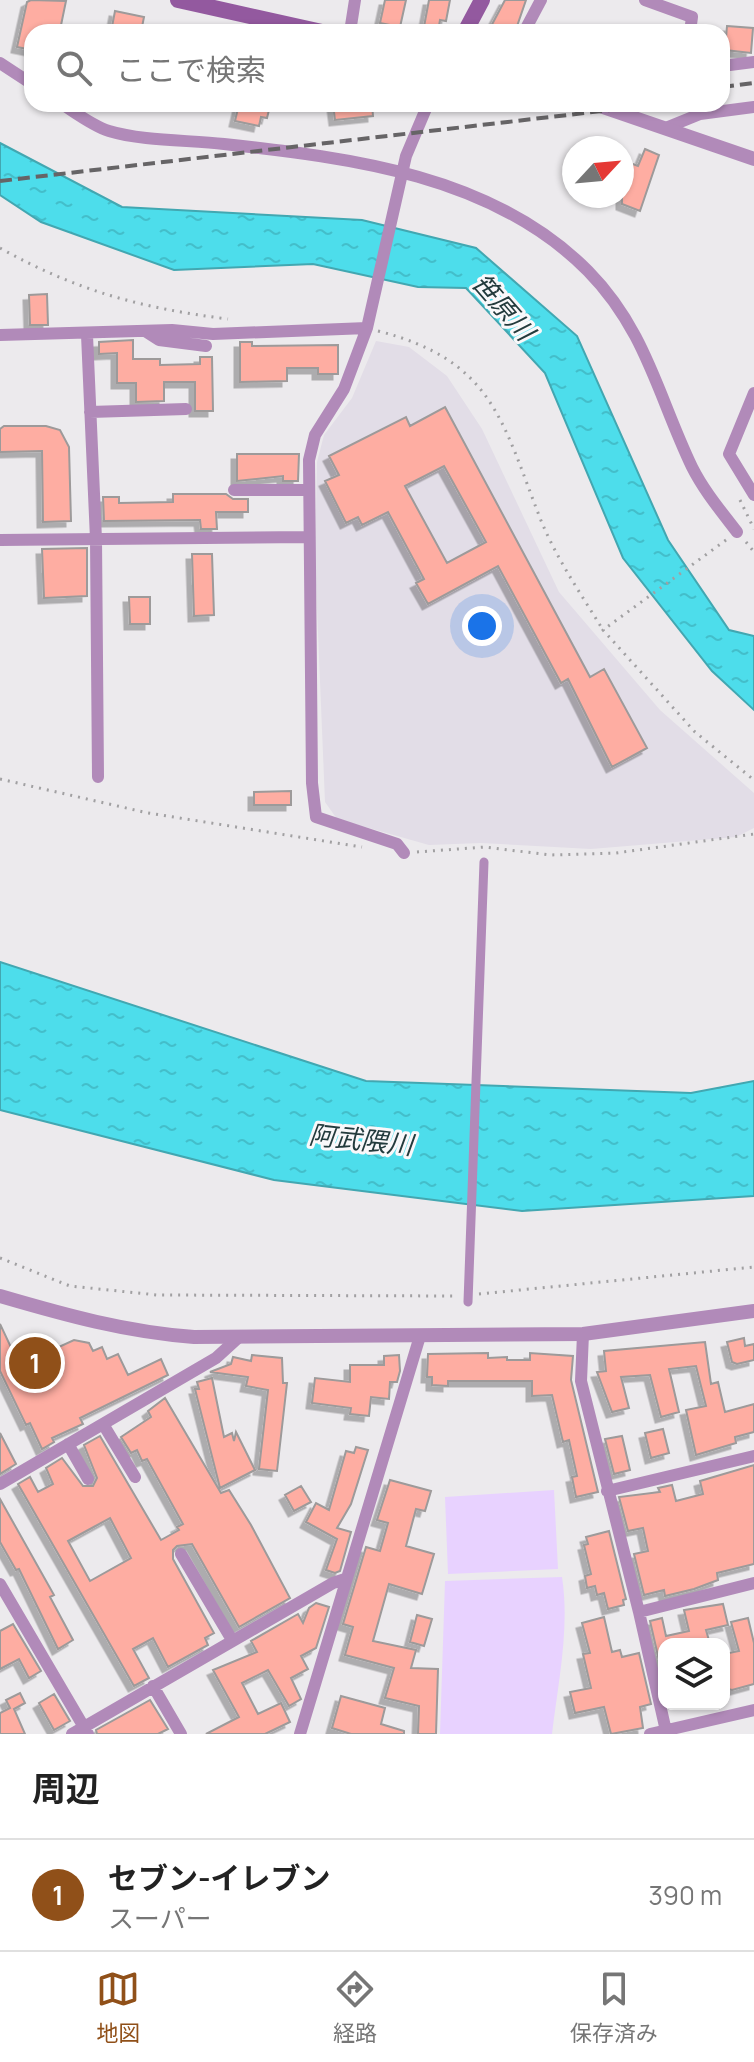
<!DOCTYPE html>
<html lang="ja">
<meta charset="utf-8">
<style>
body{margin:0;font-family:Manrope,"Noto Sans JP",sans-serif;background:#f2f2f2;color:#222}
.controls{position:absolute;right:24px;bottom:24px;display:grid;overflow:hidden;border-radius:16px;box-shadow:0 2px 6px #0004}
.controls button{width:72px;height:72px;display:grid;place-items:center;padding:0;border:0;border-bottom:2px solid #e0e0e0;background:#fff;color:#222;font:40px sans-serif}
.compass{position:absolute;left:562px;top:136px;width:72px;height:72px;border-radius:50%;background:#fff;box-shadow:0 2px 6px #0004;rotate:64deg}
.you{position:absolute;left:482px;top:626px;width:28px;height:28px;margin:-20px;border:6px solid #fff;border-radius:50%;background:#1a73e8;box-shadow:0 0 0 12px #1a73e833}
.badge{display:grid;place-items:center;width:52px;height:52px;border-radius:50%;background:#905019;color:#fff;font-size:26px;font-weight:700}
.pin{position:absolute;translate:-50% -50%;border:4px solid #fff;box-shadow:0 2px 8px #0006}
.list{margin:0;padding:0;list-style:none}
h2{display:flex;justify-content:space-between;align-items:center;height:104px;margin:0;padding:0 32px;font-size:34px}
h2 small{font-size:26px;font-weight:400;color:#767676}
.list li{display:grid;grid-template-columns:52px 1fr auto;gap:24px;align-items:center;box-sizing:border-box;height:112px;padding:0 32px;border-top:2px solid #e0e0e0}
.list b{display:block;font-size:30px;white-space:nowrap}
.list p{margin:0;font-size:26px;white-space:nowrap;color:#767676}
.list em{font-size:26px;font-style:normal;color:#767676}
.icon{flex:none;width:44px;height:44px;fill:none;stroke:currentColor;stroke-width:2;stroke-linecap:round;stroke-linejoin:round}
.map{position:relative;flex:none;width:754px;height:1734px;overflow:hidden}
.search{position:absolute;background:#fff;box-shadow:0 2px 6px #0004;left:24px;right:24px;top:24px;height:88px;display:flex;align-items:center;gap:20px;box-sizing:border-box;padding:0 28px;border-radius:24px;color:#767676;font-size:30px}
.sheet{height:216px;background:#fff}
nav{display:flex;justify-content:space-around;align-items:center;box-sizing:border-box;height:112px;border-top:2px solid #e0e0e0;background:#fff;font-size:22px;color:#767676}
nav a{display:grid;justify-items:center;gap:4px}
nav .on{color:#905019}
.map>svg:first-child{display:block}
</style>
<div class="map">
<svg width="754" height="1734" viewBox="0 0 754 1734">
<defs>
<pattern id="water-ripples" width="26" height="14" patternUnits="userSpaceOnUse" patternTransform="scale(2)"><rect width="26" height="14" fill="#4dddeb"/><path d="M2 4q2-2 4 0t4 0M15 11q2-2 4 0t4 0" fill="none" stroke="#43beca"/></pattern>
<filter id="shadow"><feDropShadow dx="-5.5" dy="5.5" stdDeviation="0" flood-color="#0004"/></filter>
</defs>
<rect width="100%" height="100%" fill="#eceaed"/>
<!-- built -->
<path fill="#e2dde7" d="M 376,341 L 409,347 L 447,376 L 482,429 L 559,592 L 660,710 L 754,793 L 754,828 L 736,837 L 591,849 L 481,843 L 429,845 L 337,819 L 325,802 L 315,560 L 317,462 L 324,435 L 352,398 Z"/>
<!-- garden -->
<path fill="#e8d2ff" d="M 554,1490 L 558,1569 L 448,1574 L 445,1497 Z
M 562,1577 C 570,1628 558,1683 552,1734 L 440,1734 L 445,1581 Z"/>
<!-- water -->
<path fill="url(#water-ripples)" stroke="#42a7b1" stroke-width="2" d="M 0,143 L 122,207 L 362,220 L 476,248 L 577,336 L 668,540 L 729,630 L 754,636 L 754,710 L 712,671 L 623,558 L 545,373 L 466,288 L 418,287 L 313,264 L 174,270 L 41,222 L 0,195 Z
M 0,962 L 366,1081 L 691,1093 L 754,1081 L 754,1196 L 522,1211 L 274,1180 L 0,1110 Z"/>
<!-- building -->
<path fill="#feada2" stroke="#9d9a9a" stroke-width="2" fill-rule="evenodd" filter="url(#shadow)" d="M 31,0 L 66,1 L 60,30 L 42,27 L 41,32 L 32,32 L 32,50 L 17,47 L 27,2 Z
M 385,0 L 406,0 L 400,27 L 380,23 Z
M 429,0 L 450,0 L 446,21 L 440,20 L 438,32 L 423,32 Z
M 505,0 L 526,0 L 515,32 L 488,32 Z
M 115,11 L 144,17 L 141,32 L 111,32 Z
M 727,26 L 753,28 L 751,53 L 725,50 Z
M 239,104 L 270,106 L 267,118 L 261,117 L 259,126 L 235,121 Z
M 333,104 L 372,104 L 373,116 L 335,120 Z
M 645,149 L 659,155 L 640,211 L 622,204 L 622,160 L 638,166 Z
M 47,294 L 48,325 L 30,325 L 29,295 Z
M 133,340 L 133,359 L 160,359 L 160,365 L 200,364 L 200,357 L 212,357 L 213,411 L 195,411 L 195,382 L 164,382 L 164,401 L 136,402 L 136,383 L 117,383 L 117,353 L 99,354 L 99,342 Z
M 240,342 L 252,342 L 252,346 L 338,345 L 338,374 L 318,374 L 318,368 L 287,368 L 287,381 L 240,382 Z
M 445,407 L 590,677 L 604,669 L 647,748 L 612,767 L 568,679 L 561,683 L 498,566 L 428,604 L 416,583 L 424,579 L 388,512 L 362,525 L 358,517 L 346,523 L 325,481 L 339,475 L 329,456 L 406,417 L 410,426 ZM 444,466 L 486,542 L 447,563 L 405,486 Z
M 4,426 L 46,426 L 60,430 L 69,447 L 71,521 L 43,522 L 42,451 L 0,452 L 0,429 Z
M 237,454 L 299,454 L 298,481 L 283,481 L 283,476 L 237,481 Z
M 173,494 L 226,494 L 233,499 L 248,499 L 248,512 L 216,512 L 217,529 L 201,529 L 200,520 L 104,521 L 103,497 L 119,497 L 119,503 L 173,502 Z
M 87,548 L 87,596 L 44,598 L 42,549 Z
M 192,554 L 212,554 L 214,615 L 194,616 Z
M 129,597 L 150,597 L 150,624 L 130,624 Z
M 291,791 L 291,805 L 254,805 L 254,792 Z
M 0,1324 L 15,1356 L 43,1343 L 48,1352 L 74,1340 L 89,1343 L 93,1351 L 102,1347 L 107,1359 L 118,1354 L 128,1375 L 161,1359 L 168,1375 L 80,1418 L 83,1424 L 52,1438 L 54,1442 L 42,1449 L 30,1423 L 26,1425 L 0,1371 Z
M 744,1338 L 745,1346 L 754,1344 L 754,1360 L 737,1364 L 732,1362 L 727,1342 Z
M 705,1342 L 711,1384 L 718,1382 L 725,1412 L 754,1404 L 754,1432 L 735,1437 L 736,1443 L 696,1455 L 686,1410 L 706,1406 L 696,1366 L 669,1369 L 679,1412 L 661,1417 L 650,1375 L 621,1377 L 629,1408 L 612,1412 L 597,1372 L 606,1371 L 604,1351 Z
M 488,1353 L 488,1358 L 507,1357 L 507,1360 L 530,1360 L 530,1353 L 573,1356 L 571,1380 L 598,1492 L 576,1497 L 572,1477 L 577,1476 L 569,1440 L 563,1442 L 552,1395 L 532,1396 L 532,1381 L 448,1381 L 448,1386 L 432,1385 L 432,1377 L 427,1377 L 428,1354 Z
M 252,1355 L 282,1358 L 283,1383 L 287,1383 L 277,1471 L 259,1469 L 268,1390 L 246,1386 L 248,1377 L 210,1372 L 231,1364 L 233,1357 L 251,1361 Z
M 399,1355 L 400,1371 L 397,1382 L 390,1382 L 389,1399 L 371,1397 L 369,1416 L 350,1414 L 351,1408 L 312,1403 L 315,1378 L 350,1382 L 350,1365 L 384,1365 L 384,1356 Z
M 212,1378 L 224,1437 L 232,1433 L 234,1441 L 236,1432 L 255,1470 L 220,1488 L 195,1389 L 199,1389 L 197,1382 Z
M 165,1398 L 221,1493 L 229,1490 L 251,1525 L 290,1598 L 239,1627 L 192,1544 L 177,1546 L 173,1550 L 173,1559 L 214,1633 L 205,1638 L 208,1645 L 168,1667 L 153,1638 L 133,1649 L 149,1678 L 134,1686 L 18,1484 L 30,1477 L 38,1492 L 53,1484 L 46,1468 L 62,1458 L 83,1486 L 93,1486 L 97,1478 L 84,1445 L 100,1436 L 161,1540 L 179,1530 L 177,1527 L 183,1524 L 147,1459 L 142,1461 L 137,1450 L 131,1453 L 121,1437 L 151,1417 L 148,1411 ZM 110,1518 L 131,1558 L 90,1581 L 68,1541 Z
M 663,1429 L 669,1453 L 651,1458 L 645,1433 Z
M 0,1433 L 16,1464 L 0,1474 Z
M 622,1436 L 630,1470 L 614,1474 L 605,1439 Z
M 356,1447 L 368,1450 L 351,1504 L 337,1528 L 351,1532 L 340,1571 L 335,1573 L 326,1570 L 337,1539 L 306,1522 L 316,1503 L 329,1510 L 346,1451 L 354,1453 Z
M 754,1465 L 754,1564 L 717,1573 L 718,1580 L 694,1589 L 665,1596 L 664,1590 L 644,1595 L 634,1554 L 648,1551 L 643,1528 L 628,1531 L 619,1497 L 660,1492 L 658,1488 L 672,1485 L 676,1501 L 703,1494 L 700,1481 Z
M 390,1480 L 431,1491 L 425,1511 L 416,1509 L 406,1546 L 434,1554 L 422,1594 L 389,1584 L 373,1641 L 416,1650 L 411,1668 L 438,1669 L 436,1734 L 418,1734 L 419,1706 L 385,1698 L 394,1668 L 345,1655 L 353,1627 L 343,1624 L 366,1547 L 380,1551 L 388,1523 L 377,1520 Z
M 301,1486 L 311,1502 L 294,1511 L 285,1495 Z
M 0,1499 L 54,1595 L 50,1597 L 73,1640 L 58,1649 L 19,1569 L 16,1570 L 0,1542 Z
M 609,1531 L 626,1599 L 623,1600 L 624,1605 L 608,1609 L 604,1593 L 597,1595 L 595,1586 L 587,1588 L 585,1576 L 591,1574 L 584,1545 L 588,1544 L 586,1537 Z
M 316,1603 L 329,1607 L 316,1648 L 301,1656 L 308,1669 L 291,1678 L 301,1699 L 289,1706 L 268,1670 L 242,1683 L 258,1714 L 281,1703 L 290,1722 L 265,1734 L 206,1734 L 239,1717 L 213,1670 L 257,1652 L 251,1641 L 298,1614 L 303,1623 L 309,1608 Z
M 723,1604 L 728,1625 L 706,1630 L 710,1644 L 664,1644 L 664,1682 L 650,1621 L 662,1618 L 666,1636 L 689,1631 L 684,1610 Z
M 417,1615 L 432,1619 L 424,1646 L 410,1642 Z
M 604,1617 L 612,1652 L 620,1650 L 622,1657 L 639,1653 L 651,1704 L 640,1707 L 643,1728 L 611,1734 L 604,1707 L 575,1713 L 570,1692 L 591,1688 L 583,1654 L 590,1653 L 582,1623 Z
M 748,1618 L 754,1643 L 754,1684 L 732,1690 L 728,1689 L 724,1676 L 724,1654 L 739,1651 L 731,1622 Z
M 13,1624 L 41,1671 L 29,1678 L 19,1659 L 0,1669 L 0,1631 Z
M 20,1693 L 25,1703 L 14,1709 L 25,1734 L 0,1734 L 0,1713 L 10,1708 L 6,1700 Z
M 54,1694 L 70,1721 L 54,1730 L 39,1703 Z
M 341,1696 L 385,1708 L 381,1724 L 404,1731 L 404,1734 L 351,1734 L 332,1728 Z
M 150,1700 L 168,1729 L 158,1734 L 97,1734 L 96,1730 Z"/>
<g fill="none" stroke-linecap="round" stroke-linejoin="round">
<!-- path -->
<path stroke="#a1a0a2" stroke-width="3" stroke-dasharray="2 6" stroke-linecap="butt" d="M 0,248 C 77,291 141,308 228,319
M 378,331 C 492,360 502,420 540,518 C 556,558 581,594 603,630
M 740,500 L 754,529
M 726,540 L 603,630 L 695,732 L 754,780
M 746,542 L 754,552
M 0,779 L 148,813 L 362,847
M 417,852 L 485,847 L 550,855 L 616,853 L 754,834
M 0,1258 L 70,1286 L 157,1295 L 456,1296
M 479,1294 L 754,1267"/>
<!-- minor -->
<path stroke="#b18ab9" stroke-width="12" d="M 645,0 L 692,17 L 690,32
M 350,32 L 355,0
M 524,32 L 541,0
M 0,63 L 32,84
M 722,66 L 754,62
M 62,104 C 76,113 93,126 109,131 C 142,141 189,140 224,144 C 351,158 493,175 588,271 C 646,330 658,396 692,467 C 704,491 721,511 737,532
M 668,127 L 700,114 L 754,107
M 145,331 L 159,340 L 206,346
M 0,335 L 172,330 L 213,334 L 367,328
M 87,335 L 96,539 L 98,777
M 754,393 L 729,454 L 754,495
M 90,412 L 186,409
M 234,490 L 308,490
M 0,540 L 307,537
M 404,853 L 397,844 L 316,817 L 312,783 L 309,460 L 315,435 L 344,389 L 367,328 L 406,156 L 428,104
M 583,1334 L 581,1381 L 639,1612 L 754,1583
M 103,1424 L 135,1477
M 68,1444 L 88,1479
M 0,1484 L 216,1358 L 239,1337
M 607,1491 L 754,1456
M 181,1554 L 232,1640
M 0,1584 L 88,1734
M 639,1612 L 666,1731
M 153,1686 L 181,1734
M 72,1734 L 333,1583 L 345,1579
M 300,1734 L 420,1336
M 650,1734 L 754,1710"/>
<!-- tertiary -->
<path stroke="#b18ab9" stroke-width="14" d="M 594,104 L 754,159
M 0,1296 C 65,1315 126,1332 194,1337 L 583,1334 L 754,1311"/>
<!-- secondary -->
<path stroke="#93599f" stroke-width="16" d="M 178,0 L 322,32
M 465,32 L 482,0"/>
<!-- rail -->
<path stroke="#666466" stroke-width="4" stroke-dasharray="12 6" stroke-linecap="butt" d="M 722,87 L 754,83
M 0,181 L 662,104"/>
<!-- pedestrian-bridge -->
<path stroke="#b18ab9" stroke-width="9" d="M 468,1302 L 484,862"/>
</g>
<g text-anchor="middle" stroke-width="6" stroke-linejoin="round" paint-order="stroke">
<!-- water labels -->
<g font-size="26" font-style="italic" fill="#233b3d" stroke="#f9f8fa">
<text transform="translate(503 307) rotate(49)" y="9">笹原川</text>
<text transform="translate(361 1140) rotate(6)" y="9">阿武隈川</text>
</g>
</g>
</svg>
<div class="controls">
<button><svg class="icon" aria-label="layers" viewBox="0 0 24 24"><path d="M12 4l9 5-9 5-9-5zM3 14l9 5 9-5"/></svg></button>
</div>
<svg class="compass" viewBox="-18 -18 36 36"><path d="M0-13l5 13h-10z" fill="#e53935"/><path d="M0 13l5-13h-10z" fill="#767676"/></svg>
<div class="you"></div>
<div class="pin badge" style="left:35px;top:1363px">1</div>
<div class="search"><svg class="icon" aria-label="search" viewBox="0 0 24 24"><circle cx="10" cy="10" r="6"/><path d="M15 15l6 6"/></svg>ここで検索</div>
</div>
<section class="sheet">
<h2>周辺<small></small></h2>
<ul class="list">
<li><span class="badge">1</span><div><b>セブン-イレブン</b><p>スーパー</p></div><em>390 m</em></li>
</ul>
</section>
<nav>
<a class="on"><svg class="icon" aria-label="map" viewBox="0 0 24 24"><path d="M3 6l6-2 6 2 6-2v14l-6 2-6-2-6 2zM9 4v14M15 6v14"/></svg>地図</a>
<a><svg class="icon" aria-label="directions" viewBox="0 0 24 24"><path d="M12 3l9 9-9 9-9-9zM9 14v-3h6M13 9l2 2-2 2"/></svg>経路</a>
<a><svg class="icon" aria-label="saved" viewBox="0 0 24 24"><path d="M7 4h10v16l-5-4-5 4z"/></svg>保存済み</a>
</nav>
